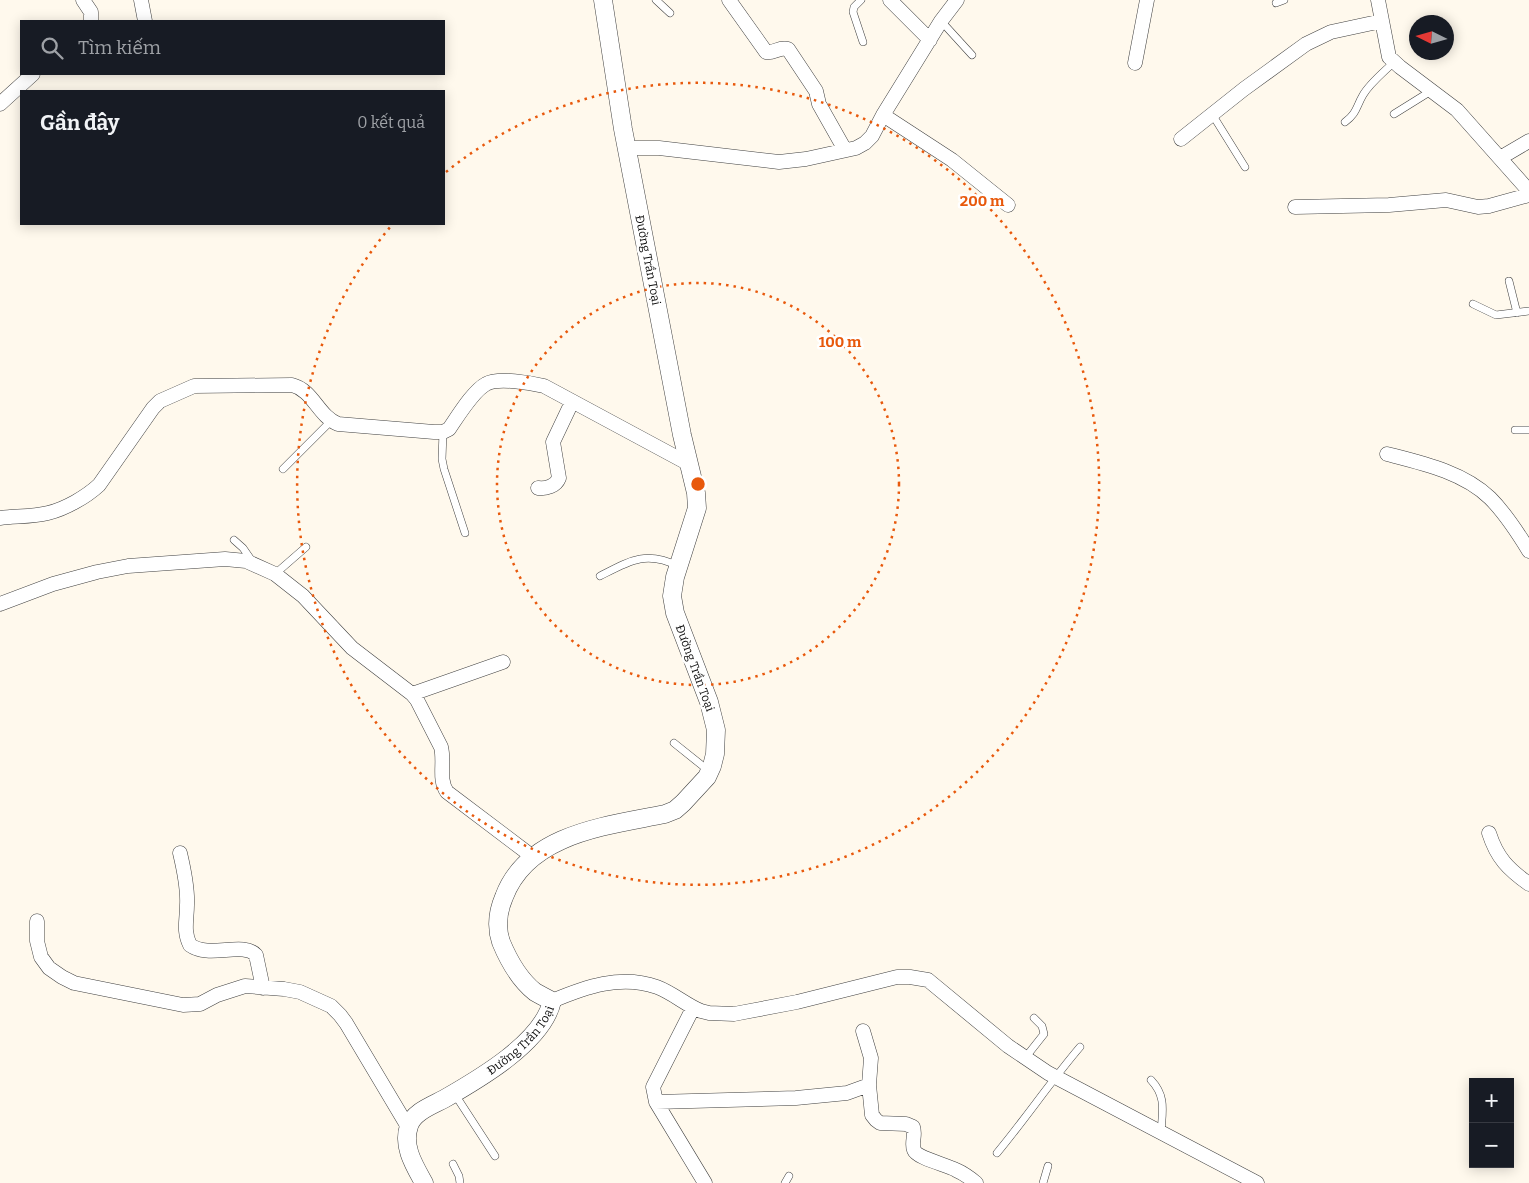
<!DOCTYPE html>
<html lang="vi">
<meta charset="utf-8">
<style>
body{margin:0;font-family:Bitter,serif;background:#242831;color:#f1f3f6}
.controls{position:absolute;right:15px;bottom:15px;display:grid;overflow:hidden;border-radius:0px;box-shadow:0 2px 12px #0003}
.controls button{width:45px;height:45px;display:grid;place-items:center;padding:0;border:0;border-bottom:1px solid #363941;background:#171b24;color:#f1f3f6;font:25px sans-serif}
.compass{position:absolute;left:1409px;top:15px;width:45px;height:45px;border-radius:50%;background:#171b24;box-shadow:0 2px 12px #0003;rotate:275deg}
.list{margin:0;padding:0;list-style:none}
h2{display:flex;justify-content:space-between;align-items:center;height:65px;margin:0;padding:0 20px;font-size:21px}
h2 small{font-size:16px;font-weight:400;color:#9ea1a6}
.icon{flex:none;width:28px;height:28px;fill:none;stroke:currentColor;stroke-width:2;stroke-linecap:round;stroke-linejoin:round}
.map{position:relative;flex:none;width:1529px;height:1183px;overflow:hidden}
.search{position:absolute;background:#171b24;box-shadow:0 2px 12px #0003;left:20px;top:20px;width:425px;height:55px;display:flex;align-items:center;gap:12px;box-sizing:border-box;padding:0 18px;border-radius:0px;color:#9ea1a6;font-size:19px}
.panel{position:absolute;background:#171b24;box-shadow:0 2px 12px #0003;left:20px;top:90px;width:425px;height:135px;border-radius:0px}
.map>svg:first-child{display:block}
</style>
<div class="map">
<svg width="1529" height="1183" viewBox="0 0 1529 1183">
<rect width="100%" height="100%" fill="#fff9ed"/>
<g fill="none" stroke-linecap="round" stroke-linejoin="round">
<defs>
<path id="service" d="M 656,0 L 670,13
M 861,0 L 854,7 L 853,12 L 863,42
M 1276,3 L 1284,0
M 941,21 L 972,55
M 1212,114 L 1245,167
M 1394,114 L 1431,91
M 1345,122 C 1357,113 1356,107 1363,95 C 1370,83 1384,72 1394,62
M 1509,281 L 1517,313
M 1473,304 L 1496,315 L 1529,311
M 1515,430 L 1529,430
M 443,432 L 442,459 L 444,469 L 465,533
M 283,469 L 331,421
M 234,540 L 243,548 L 252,561
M 275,574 L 306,547
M 600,576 C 629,561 646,550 678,566
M 674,743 L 709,771
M 1025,1058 L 1044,1034 L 1042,1026 L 1034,1018
M 1151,1080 C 1167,1097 1162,1112 1161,1133
M 454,1093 L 495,1156
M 997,1153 C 1026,1118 1051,1081 1080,1047
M 453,1164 L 459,1176 L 460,1183
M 785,1183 L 789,1176
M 1043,1183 L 1048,1166"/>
<path id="minor" d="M 83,0 L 91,12 L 91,21
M 141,0 L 145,21
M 729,0 L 766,52 C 773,54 780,46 788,49 L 816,91 L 819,104 L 845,150
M 890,0 L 930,40
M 1378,0 L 1389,57 L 1400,67 L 1457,110 L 1529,191
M 1135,63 L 1147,0
M 0,104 L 33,74
M 883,115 L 952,160 L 1008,205
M 1181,139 L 1244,89 L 1306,44 L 1331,32 L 1382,21
M 627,148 L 659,148 L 779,162 L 806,159 L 856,148 L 865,143 L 872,136 L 883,115 L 941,21 L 957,0
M 1500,158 L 1529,141
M 1295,207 L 1389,205 L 1446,200 L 1478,207 L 1489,206 L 1529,195
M 1387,454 C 1422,463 1463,472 1490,498 C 1505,513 1518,533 1529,551
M 538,488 C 546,489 556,486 559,478 L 553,442 L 572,402
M 0,518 C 15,516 32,517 48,513 C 65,509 86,497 99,485 L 153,408 L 160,401 L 194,386 L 292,385 C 313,390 318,416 338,424 L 434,432 L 443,432 L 449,429 C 458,416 473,391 486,384 C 498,377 531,383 544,386 L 689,464
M 0,604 L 53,584 L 97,572 L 128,566 L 225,559 L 246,561 L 275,574 L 303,596 L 352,648 L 412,694 L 417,700 L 441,747 C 445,762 438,779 447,792 L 533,857
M 412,694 L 503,662
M 1489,833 C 1497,858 1508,869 1529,884
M 180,853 C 184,870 188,888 187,905 C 187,920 183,931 190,945 C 209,959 243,941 256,955 L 263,988
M 37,921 L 37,941 L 41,957 L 49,968 L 62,977 L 74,983 L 183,1005 L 200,1004 L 217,995 L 245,986 L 284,989 L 300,992 L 331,1006 L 340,1015 L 346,1023 L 408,1127
M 552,1001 C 585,987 621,974 657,987 C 673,993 686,1005 701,1011 L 709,1013 L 734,1014 L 797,1002 L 897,977 L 910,977 L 928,980 L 1008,1046 L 1048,1073 L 1257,1183
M 693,1008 L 653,1087 L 656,1102 L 705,1183
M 863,1031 L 871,1058 L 869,1085
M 656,1102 L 796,1098 L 847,1093 L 869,1085 L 872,1115 L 876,1120 L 880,1123 L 906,1124 L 913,1127 C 916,1135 911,1143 914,1150 C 917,1158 947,1165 956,1170 C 963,1173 970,1178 976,1183"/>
<g id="tertiary">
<path id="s1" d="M 424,1183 C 414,1165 402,1146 409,1126 C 413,1112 433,1105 444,1099 C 479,1079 543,1042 552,1001 C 546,998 540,995 535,992 C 520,980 508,959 501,942 C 496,927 498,911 504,897 C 528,833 607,826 665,814 L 675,810 L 683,803 L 707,777 L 712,766 L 715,754 L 716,730 L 709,702 L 675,613 L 672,596 L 675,577 L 697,508 L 696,493 L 682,435 L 623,129 L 603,0"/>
</g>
</defs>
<!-- service casing -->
<use href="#service" stroke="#404040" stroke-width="8"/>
<!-- minor casing -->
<use href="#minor" stroke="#404040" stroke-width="15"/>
<!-- tertiary casing -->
<use href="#tertiary" stroke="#404040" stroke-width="19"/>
<!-- service -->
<use href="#service" stroke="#fff" stroke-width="7"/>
<!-- minor -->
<use href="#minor" stroke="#fff" stroke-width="14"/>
<!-- tertiary -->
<use href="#tertiary" stroke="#fff" stroke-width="18"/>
</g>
<!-- distance rings -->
<g fill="none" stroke="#e8590c" stroke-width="2.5" stroke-dasharray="2.5 5">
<circle cx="698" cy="484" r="201"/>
<path d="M446 172A401 401 0 1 1 391 226"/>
</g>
<g text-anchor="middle" stroke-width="5" stroke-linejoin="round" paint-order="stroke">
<!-- street labels -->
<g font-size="12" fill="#0d0d0d" stroke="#fff">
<text transform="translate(648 260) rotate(79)" y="4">Đường Trần Toại</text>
<text transform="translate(695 668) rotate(70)" y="4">Đường Trần Toại</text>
<text dy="4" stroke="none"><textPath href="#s1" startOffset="204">Đường Trần Toại</textPath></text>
</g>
</g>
<circle cx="698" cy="484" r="8" fill="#e8590c" stroke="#fff" stroke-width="2.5"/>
<g font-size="15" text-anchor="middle" font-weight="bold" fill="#e8590c" stroke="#fff" stroke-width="5" stroke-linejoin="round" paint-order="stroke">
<text x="982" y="206">200 m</text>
<text x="840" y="347">100 m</text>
</g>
</svg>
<div class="controls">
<button>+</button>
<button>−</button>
</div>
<svg class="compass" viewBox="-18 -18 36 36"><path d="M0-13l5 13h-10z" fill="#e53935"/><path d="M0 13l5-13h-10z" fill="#9ea1a6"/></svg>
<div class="search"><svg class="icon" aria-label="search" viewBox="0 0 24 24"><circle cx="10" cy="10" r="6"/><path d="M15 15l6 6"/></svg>Tìm kiếm</div>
<section class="panel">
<h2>Gần đây<small>0 kết quả</small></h2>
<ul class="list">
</ul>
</section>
</div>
